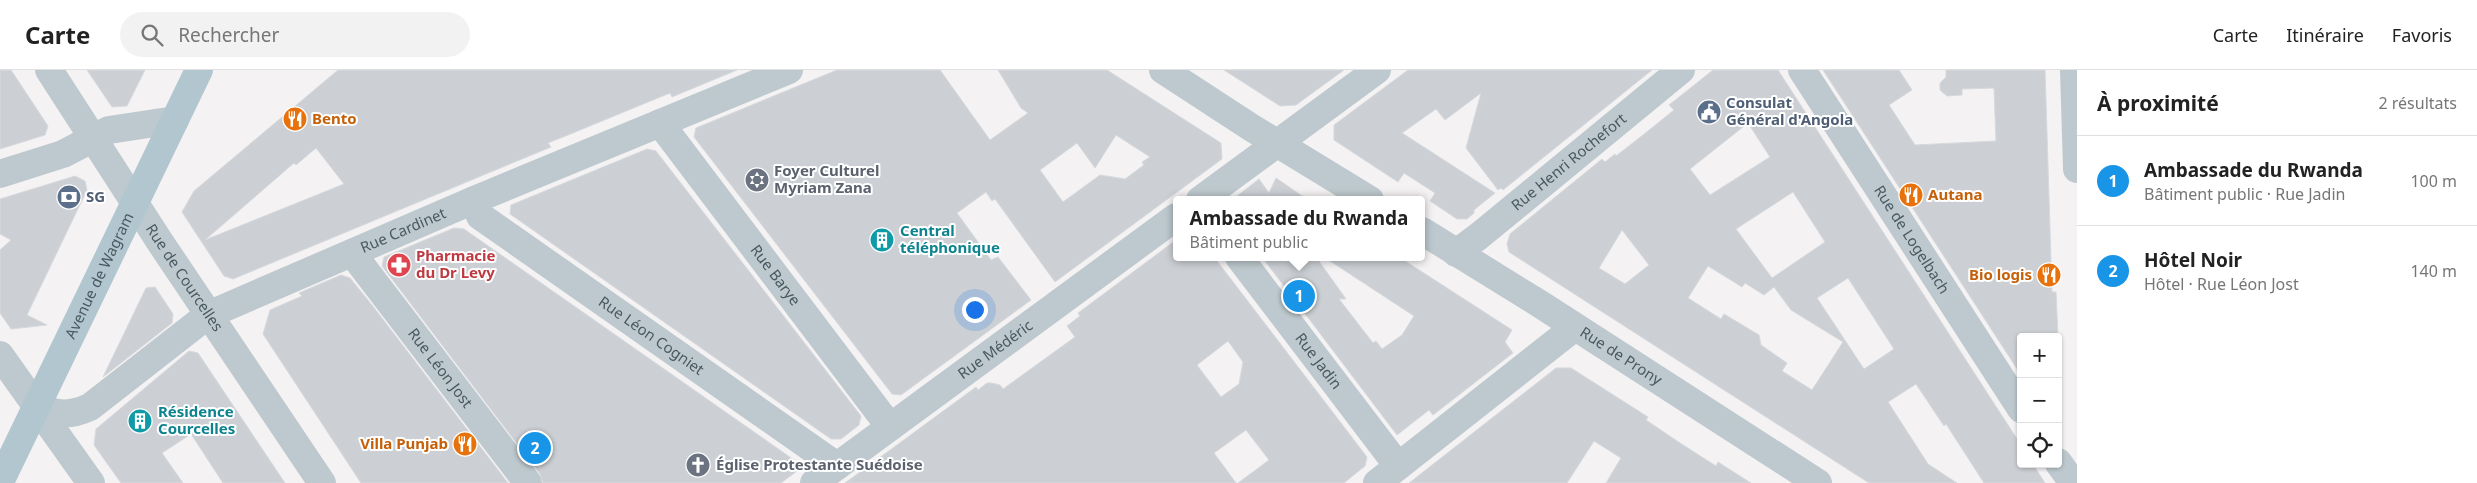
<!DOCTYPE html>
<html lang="fr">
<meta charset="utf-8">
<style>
body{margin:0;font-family:"Noto Sans",sans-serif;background:#f2f2f2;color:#222}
.controls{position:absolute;right:15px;bottom:15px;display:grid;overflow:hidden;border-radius:5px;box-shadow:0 1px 4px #0004}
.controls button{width:45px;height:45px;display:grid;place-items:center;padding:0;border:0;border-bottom:1px solid #e0e0e0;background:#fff;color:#222;font:25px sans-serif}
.you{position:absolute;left:974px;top:239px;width:18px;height:18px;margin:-12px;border:4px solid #fff;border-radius:50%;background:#1a73e8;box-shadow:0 0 0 8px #1a73e833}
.badge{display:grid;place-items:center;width:32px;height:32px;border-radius:50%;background:#1995e7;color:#fff;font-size:16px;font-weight:700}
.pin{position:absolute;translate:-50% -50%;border:2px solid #fff;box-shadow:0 1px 5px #0006}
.popup{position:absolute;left:1173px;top:126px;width:252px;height:65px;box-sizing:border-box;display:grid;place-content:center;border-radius:5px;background:#fff;filter:drop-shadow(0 1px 4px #0005);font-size:16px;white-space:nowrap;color:#767676}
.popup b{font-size:19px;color:#222}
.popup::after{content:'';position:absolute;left:50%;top:100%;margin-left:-10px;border:10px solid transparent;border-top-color:#fff}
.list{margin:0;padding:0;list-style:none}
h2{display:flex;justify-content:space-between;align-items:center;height:65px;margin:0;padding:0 20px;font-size:21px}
h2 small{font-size:16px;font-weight:400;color:#767676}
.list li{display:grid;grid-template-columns:32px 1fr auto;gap:15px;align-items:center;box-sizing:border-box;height:90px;padding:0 20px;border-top:1px solid #e0e0e0}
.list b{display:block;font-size:19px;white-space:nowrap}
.list p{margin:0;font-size:16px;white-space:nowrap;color:#767676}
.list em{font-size:16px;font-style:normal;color:#767676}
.icon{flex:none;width:28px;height:28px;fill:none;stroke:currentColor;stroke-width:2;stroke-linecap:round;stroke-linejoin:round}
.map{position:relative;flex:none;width:2077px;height:413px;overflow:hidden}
header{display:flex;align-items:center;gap:30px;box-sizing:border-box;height:70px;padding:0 25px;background:#fff;border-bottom:1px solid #e0e0e0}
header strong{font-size:24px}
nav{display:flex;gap:28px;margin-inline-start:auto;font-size:18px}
.search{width:350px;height:45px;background:#f2f2f2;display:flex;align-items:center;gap:12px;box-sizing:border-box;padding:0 18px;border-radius:28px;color:#767676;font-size:19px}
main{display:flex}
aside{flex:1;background:#fff}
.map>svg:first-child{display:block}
</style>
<header>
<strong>Carte</strong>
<div class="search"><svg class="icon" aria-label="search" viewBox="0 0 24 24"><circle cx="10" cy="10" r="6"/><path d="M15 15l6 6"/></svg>Rechercher</div>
<nav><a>Carte</a><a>Itinéraire</a><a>Favoris</a></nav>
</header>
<main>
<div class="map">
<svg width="2077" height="413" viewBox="0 0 2077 413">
<rect width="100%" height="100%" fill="#f4f2f2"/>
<!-- building -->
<path fill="#ccd0d4" stroke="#d6d9dd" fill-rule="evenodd" d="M 0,0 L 11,0 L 48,56 L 45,65 L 0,79 Z
M 87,0 L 145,0 L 127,36 L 112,37 Z
M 338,0 L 737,0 L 672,27 L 670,23 L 568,65 L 548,73 L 551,77 L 233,209 L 224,206 L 182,142 L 194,121 ZM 316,78 L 344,114 L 205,170 L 294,93 L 296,95 Z
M 837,0 L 940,0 L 990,70 L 1028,43 L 1021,38 L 998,0 L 1107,0 L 1221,73 L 1222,89 L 1055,212 L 995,129 L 992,131 L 986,122 L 957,143 L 991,190 L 998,187 L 1031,230 L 901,325 L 892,324 L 694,67 L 696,58 ZM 1116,65 L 1150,87 L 1142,92 L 1144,95 L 1125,109 L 1100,105 L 1063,132 L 1040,100 L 1077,73 L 1095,98 Z
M 1224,0 L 1344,0 L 1296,35 L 1280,36 Z
M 1408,0 L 1652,0 L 1503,120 L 1501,118 L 1498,120 L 1466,78 L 1481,23 L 1445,50 L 1436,39 L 1402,63 L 1495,123 L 1474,140 L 1474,143 L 1467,149 L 1457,149 L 1430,131 L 1435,123 L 1404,103 L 1398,112 L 1334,70 L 1334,55 Z
M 1713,0 L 1778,0 L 2021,375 L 2021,394 L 2033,394 L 2045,413 L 1984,413 L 1946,354 L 1944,356 L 1916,314 L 1888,332 L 1928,394 L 1957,413 L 1869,413 L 1509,182 L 1507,174 L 1510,164 L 1602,89 L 1605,92 L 1615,84 L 1616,86 L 1648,61 L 1674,40 L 1669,35 ZM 1748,53 L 1770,87 L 1710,125 L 1690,99 ZM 1793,122 L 1825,172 L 1772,208 L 1736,159 ZM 1622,160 L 1649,195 L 1625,214 L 1599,198 ZM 1708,196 L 1742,217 L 1745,213 L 1764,225 L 1774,217 L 1791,240 L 1843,272 L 1812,320 L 1782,301 L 1787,293 L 1761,275 L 1759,265 L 1724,244 L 1721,249 L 1688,228 ZM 1848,208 L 1894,279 L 1864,299 L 1817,228 Z
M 1823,0 L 1899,0 L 1912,20 L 1889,35 L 1915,75 L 1996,71 L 1994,18 L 1962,19 L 1962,25 L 1947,26 L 1940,20 L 1940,13 L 1946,7 L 1946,0 L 2045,0 L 2052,222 L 2056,222 L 2058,267 L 2021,267 L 2021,305 Z
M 647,79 L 656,81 L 861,346 L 859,355 L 841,369 L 831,369 L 510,144 L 511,135 Z
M 75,106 L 85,111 L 87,120 L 27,245 L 47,255 L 11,259 L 0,243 L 0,180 L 11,170 L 0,164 L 0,129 Z
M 1276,108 L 1308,130 L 1232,130 L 1259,109 L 1269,123 Z
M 454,158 L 464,159 L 797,392 L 797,401 L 781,413 L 543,413 L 540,404 L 382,196 L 384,187 Z
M 1176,170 L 1176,187 L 1214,187 L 1367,387 L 1365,396 L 1344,413 L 1238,413 L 1269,390 L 1246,360 L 1214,383 L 1236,413 L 845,413 L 976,317 L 978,320 L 987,313 L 991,313 L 1000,315 L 1003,319 L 1075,267 L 1067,256 L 1080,246 L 1078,243 ZM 1228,271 L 1243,292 L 1239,314 L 1221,327 L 1197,295 Z
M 1262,187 L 1316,187 L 1346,229 L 1339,229 L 1373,273 L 1376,271 L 1382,279 L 1402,265 L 1414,246 L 1324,187 L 1399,187 L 1512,260 L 1505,272 L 1513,283 L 1433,345 L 1429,340 L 1397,365 Z
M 341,205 L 350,208 L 372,235 L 508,413 L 361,413 L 263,264 L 270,240 L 302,226 L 299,223 Z
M 155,217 L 173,244 L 172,253 L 103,307 L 146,218 Z
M 189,281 L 198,283 L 285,413 L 223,413 L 191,364 L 162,383 L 183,413 L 121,413 L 94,375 L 96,359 Z
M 1556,298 L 1571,298 L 1648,347 L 1646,350 L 1680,373 L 1716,396 L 1718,392 L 1751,413 L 1606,413 L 1621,388 L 1594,371 L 1567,413 L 1409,413 Z"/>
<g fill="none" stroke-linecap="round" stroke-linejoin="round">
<!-- minor -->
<g stroke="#bdc9ce" stroke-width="28">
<path id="s1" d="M 49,0 L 160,172 L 322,413"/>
<path d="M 1163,0 L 1252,58 L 1370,130"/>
<path id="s2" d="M 1802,0 L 2021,339"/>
<path d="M 2074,0 L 2077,99"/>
<path id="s3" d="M 660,53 L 890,357"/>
<path d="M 0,104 L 63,84 L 109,60 L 175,50"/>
<path id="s4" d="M 474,130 L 480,146 L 837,396"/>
<path d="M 1200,130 L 1377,0"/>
<path id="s5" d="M 1422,161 L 1540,234 L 1818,413"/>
<path id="s6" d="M 352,183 L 528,413"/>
<path id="s7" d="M 1456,183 L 1479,166 L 1681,0"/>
<path id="s8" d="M 1239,187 L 1398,396"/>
<path d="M 0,285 L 91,413"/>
<path id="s9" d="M 36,337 C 58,344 68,347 90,337 L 208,245 L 474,130 L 789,0"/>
<path d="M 2058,392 L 2073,413"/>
<path id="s10" d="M 814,413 L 1176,147"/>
<path d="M 1377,413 L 1575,257"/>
</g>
<!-- major -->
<path stroke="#b2c6d0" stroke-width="28" id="s11" d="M 0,412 L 199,0"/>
</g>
<!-- icons -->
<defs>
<symbol id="civic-disc" viewBox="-11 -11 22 22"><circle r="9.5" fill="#5c6f8a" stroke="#fff"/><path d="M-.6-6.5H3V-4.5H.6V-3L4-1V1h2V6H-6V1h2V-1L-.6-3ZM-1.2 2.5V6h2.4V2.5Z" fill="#fff"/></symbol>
<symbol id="restaurant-disc" viewBox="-11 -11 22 22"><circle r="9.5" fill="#e8710a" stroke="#fff"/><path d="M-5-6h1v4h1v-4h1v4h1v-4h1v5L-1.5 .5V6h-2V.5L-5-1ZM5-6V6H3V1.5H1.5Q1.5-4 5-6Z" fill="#fff"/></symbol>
<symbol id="synagogue-disc" viewBox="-11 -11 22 22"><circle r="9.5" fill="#6b7280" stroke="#fff"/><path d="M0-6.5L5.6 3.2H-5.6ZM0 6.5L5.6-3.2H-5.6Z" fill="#fff"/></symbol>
<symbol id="bank-disc" viewBox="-11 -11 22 22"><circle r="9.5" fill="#5c6f8a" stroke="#fff"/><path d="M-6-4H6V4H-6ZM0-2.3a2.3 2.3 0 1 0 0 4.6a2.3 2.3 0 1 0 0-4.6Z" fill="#fff"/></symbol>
<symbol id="building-disc" viewBox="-11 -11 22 22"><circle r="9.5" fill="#0f9aa8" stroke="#fff"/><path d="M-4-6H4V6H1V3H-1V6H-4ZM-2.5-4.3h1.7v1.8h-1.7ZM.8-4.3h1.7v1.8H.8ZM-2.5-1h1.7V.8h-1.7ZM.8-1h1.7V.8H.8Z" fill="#fff"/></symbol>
<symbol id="pharmacy-disc" viewBox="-11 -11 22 22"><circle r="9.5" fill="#e0444e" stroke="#fff"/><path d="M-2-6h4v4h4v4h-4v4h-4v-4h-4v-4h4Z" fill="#fff"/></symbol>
<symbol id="church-disc" viewBox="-11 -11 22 22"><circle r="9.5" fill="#6b7280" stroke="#fff"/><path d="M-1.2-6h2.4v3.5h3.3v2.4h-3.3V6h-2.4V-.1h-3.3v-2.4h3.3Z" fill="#fff"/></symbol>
</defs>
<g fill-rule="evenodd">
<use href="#civic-disc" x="1695" y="28" width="28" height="28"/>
<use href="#restaurant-disc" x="281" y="35" width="28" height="28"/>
<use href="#synagogue-disc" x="743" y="96" width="28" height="28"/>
<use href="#restaurant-disc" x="1897" y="111" width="28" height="28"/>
<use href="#bank-disc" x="55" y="113" width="28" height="28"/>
<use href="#building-disc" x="868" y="156" width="28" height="28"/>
<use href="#pharmacy-disc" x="385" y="181" width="28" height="28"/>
<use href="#restaurant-disc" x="2035" y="191" width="28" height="28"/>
<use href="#building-disc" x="126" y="337" width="28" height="28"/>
<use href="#restaurant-disc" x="451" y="360" width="28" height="28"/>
<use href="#church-disc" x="684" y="381" width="28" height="28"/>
</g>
<g text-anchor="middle" stroke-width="4" stroke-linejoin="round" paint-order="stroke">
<!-- service labels -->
<g font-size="15" font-weight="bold" fill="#4e5e75" stroke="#fff" text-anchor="start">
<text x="1726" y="38">Consulat<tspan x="1726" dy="17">Général d'Angola</tspan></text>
<text x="86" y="132">SG</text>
</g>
<!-- food labels -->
<g font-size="15" font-weight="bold" fill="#c56008" stroke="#fff" text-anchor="start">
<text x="312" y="54">Bento</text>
<text x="1928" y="130">Autana</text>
<text x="2032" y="210" text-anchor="end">Bio logis</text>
<text x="448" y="379" text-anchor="end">Villa Punjab</text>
</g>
<!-- street labels -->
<g font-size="15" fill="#495960" stroke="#fff">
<text dy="5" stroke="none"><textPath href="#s7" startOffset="145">Rue Henri Rochefort</textPath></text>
<text dy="5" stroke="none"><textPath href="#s9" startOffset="418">Rue Cardinet</textPath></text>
<text dy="5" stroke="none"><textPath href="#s2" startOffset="202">Rue de Logelbach</textPath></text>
<text dy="5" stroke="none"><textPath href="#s3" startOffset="191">Rue Barye</textPath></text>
<text dy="5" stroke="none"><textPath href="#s11" startOffset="229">Avenue de Wagram</textPath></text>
<text dy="5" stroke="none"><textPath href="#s1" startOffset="248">Rue de Courcelles</textPath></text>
<text dy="5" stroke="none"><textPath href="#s4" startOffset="226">Rue Léon Cogniet</textPath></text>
<text dy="5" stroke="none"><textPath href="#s10" startOffset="225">Rue Médéric</textPath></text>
<text dy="5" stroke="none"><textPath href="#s5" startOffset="235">Rue de Prony</textPath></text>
<text dy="5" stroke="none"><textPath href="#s8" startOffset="131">Rue Jadin</textPath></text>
<text dy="5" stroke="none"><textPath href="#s6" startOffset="145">Rue Léon Jost</textPath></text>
</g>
<!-- worship labels -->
<g font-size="15" font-weight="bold" fill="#5b616d" stroke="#fff" text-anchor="start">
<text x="774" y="106">Foyer Culturel<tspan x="774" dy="17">Myriam Zana</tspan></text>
<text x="716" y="400">Église Protestante Suédoise</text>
</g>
<!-- culture labels -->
<g font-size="15" font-weight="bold" fill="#0d838f" stroke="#fff" text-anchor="start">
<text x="900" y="166">Central<tspan x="900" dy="17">téléphonique</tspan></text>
<text x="158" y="347">Résidence<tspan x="158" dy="17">Courcelles</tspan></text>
</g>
<!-- health labels -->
<g font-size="15" font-weight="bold" fill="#be3a42" stroke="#fff" text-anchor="start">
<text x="416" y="191">Pharmacie<tspan x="416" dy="17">du Dr Levy</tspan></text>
</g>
</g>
</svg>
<div class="controls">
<button>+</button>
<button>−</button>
<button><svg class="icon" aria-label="locate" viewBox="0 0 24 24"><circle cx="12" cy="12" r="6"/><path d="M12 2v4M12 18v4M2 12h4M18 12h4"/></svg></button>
</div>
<div class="you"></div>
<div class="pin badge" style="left:1299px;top:226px">1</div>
<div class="popup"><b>Ambassade du Rwanda</b>Bâtiment public</div>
<div class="pin badge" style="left:535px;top:378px">2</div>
</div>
<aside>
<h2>À proximité<small>2 résultats</small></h2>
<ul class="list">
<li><span class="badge">1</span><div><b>Ambassade du Rwanda</b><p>Bâtiment public · Rue Jadin</p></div><em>100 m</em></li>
<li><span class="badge">2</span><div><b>Hôtel Noir</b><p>Hôtel · Rue Léon Jost</p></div><em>140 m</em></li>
</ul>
</aside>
</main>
